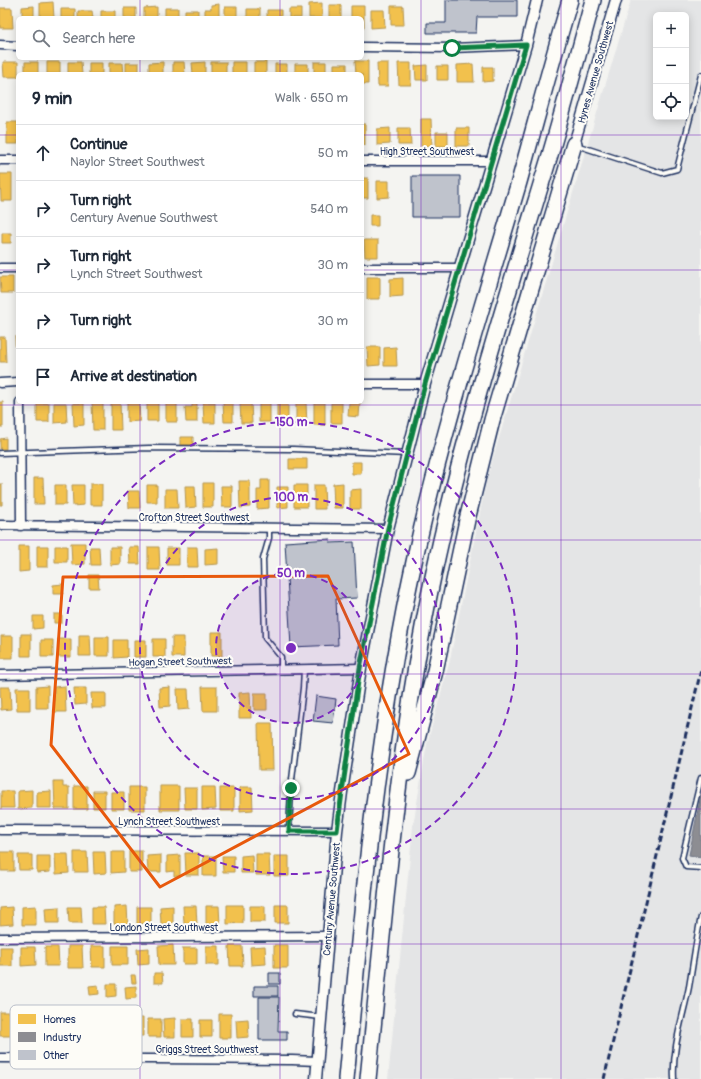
<!DOCTYPE html>
<meta charset="utf-8">
<style>
body{margin:0;font-family:Pangolin,sans-serif;background:#f6f6f7;color:#1f2937}
.controls{position:absolute;right:12px;top:12px;display:grid;overflow:hidden;border-radius:6px;box-shadow:0 2px 10px #0003}
.controls button{width:36px;height:36px;display:grid;place-items:center;padding:0;border:0;border-bottom:1px solid #e0e1e3;background:#fff;color:#1f2937;font:20px sans-serif}
.stop{position:absolute;width:12px;height:12px;margin:-9px;border:3px solid #0b8043;border-radius:50%;background:#fff}
.stop.end{background:#0b8043;border-color:#fff;box-shadow:0 1px 4px #0008}
.list{margin:0;padding:0;list-style:none}
h2{display:flex;justify-content:space-between;align-items:center;height:52px;margin:0;padding:0 16px;font-size:17px}
h2 small{font-size:13px;font-weight:400;color:#747a83}
.list li{display:grid;grid-template-columns:26px 1fr auto;gap:12px;align-items:center;box-sizing:border-box;height:56px;padding:0 16px;border-top:1px solid #e0e1e3}
.list b{display:block;font-size:15px;white-space:nowrap}
.list p{margin:0;font-size:13px;white-space:nowrap;color:#747a83}
.list em{font-size:13px;font-style:normal;color:#747a83}
.icon{flex:none;width:22px;height:22px;fill:none;stroke:currentColor;stroke-width:2;stroke-linecap:round;stroke-linejoin:round}
.map{position:relative;flex:none;width:701px;height:1079px;overflow:hidden}
.search{position:absolute;background:#fff;box-shadow:0 2px 10px #0003;left:16px;top:16px;width:348px;height:44px;display:flex;align-items:center;gap:10px;box-sizing:border-box;padding:0 14px;border-radius:6px;color:#747a83;font-size:15px}
.panel{position:absolute;background:#fff;box-shadow:0 2px 10px #0003;left:16px;top:72px;width:348px;height:332px;border-radius:6px}
.map>svg:first-child{display:block}
</style>
<div class="map">
<svg width="701" height="1079" viewBox="0 0 701 1079">
<rect width="100%" height="100%" fill="#f4f4f1"/>
<filter id="ink" filterUnits="userSpaceOnUse"><feTurbulence type="fractalNoise" baseFrequency=".025" numOctaves="2"/><feDisplacementMap in="SourceGraphic" scale="8" xChannelSelector="R" yChannelSelector="G"/><feConvolveMatrix kernelMatrix="1 2 1 2 8 2 1 2 1" color-interpolation-filters="sRGB"/></filter>
<g filter="url(#ink)">
<!-- built -->
<path fill="#e4e5e6" fill-rule="evenodd" d="M 631,0 L 701,0 L 701,1079 L 388,1079 L 413,826 L 427,744 L 449,664 L 487,478 ZM 656,15 L 686,15 L 686,117 L 656,117 Z"/>
<!-- homes -->
<path fill="#f2c14e" stroke="#b29553" d="M 53,2 L 54,18 L 40,18 L 40,3 Z
M 322,3 L 322,18 L 309,18 L 309,4 Z
M 219,4 L 219,18 L 205,18 L 205,9 L 211,9 L 211,5 Z
M 329,5 L 341,5 L 341,18 L 329,18 Z
M 34,6 L 34,18 L 22,18 L 22,7 Z
M 351,6 L 364,6 L 364,27 L 362,28 L 362,18 L 351,18 Z
M 391,6 L 403,6 L 404,25 L 391,25 Z
M 157,7 L 157,18 L 144,18 L 144,8 Z
M 225,7 L 237,7 L 237,18 L 225,18 Z
M 0,8 L 12,8 L 13,28 L 0,28 Z
M 124,8 L 136,8 L 136,18 L 124,18 Z
M 165,8 L 178,8 L 178,18 L 165,18 Z
M 61,9 L 75,9 L 75,18 L 61,18 Z
M 247,9 L 260,9 L 260,18 L 247,18 Z
M 289,9 L 301,9 L 301,18 L 289,18 Z
M 185,10 L 198,10 L 198,18 L 185,18 Z
M 267,10 L 281,10 L 281,18 L 267,18 Z
M 371,10 L 384,10 L 385,27 L 371,28 Z
M 78,11 L 92,11 L 93,18 L 78,18 Z
M 101,11 L 115,11 L 115,18 L 101,18 Z
M 355,61 L 368,61 L 368,84 L 362,84 L 362,74 L 356,74 Z
M 3,62 L 18,62 L 18,77 L 4,77 Z
M 25,62 L 38,62 L 38,74 L 25,74 Z
M 47,62 L 60,62 L 60,74 L 47,74 Z
M 68,62 L 81,62 L 82,74 L 68,74 Z
M 163,62 L 163,74 L 149,74 L 149,63 Z
M 173,62 L 184,62 L 185,74 L 173,74 Z
M 205,62 L 205,74 L 193,74 L 192,63 Z
M 211,62 L 226,62 L 226,74 L 211,74 Z
M 232,62 L 246,62 L 246,74 L 232,74 Z
M 254,62 L 266,62 L 266,74 L 254,74 Z
M 314,62 L 326,62 L 326,74 L 314,74 Z
M 89,63 L 102,63 L 102,74 L 89,74 Z
M 109,63 L 122,63 L 123,74 L 109,74 Z
M 126,63 L 139,63 L 139,74 L 126,74 Z
M 377,63 L 388,63 L 388,86 L 378,86 Z
M 398,63 L 411,63 L 411,85 L 399,85 Z
M 275,64 L 287,64 L 287,74 L 275,74 Z
M 295,64 L 308,64 L 308,74 L 295,74 Z
M 334,64 L 347,64 L 347,74 L 334,74 Z
M 473,64 L 474,82 L 457,82 L 457,65 Z
M 427,65 L 427,80 L 416,80 L 415,66 Z
M 437,66 L 448,66 L 448,80 L 437,80 Z
M 483,67 L 493,67 L 493,81 L 483,82 Z
M 421,119 L 431,119 L 432,146 L 421,146 Z
M 7,122 L 18,122 L 18,144 L 7,144 Z
M 362,124 L 365,124 L 365,145 L 362,145 Z
M 390,128 L 390,144 L 377,145 L 377,129 Z
M 398,128 L 410,128 L 411,145 L 398,145 Z
M 456,128 L 469,128 L 469,146 L 456,146 Z
M 436,132 L 448,132 L 448,146 L 436,146 Z
M 0,174 L 12,174 L 12,201 L 1,201 Z
M 362,178 L 368,178 L 368,198 L 362,198 Z
M 377,181 L 389,181 L 389,197 L 377,198 Z
M 370,215 L 378,215 L 378,226 L 370,226 Z
M 2,233 L 11,233 L 11,243 L 2,243 Z
M 364,240 L 378,240 L 378,257 L 365,257 Z
M 0,277 L 13,277 L 13,293 L 1,293 Z
M 367,277 L 380,277 L 380,299 L 367,299 Z
M 403,278 L 403,296 L 390,297 L 390,279 Z
M 0,337 L 5,337 L 6,362 L 0,362 Z
M 15,337 L 18,337 L 18,359 L 16,359 Z
M 367,347 L 380,347 L 380,365 L 368,366 Z
M 396,347 L 397,366 L 384,366 L 384,348 Z
M 0,402 L 3,402 L 3,427 L 0,427 Z
M 92,402 L 103,402 L 103,430 L 93,430 Z
M 111,402 L 120,402 L 121,430 L 111,430 Z
M 127,402 L 139,402 L 140,421 L 127,422 Z
M 147,402 L 158,402 L 158,421 L 147,421 Z
M 166,402 L 177,402 L 177,422 L 166,422 Z
M 192,402 L 197,402 L 197,422 L 186,422 L 185,407 L 192,407 Z
M 203,402 L 215,402 L 215,423 L 204,423 Z
M 223,402 L 233,402 L 233,422 L 224,422 Z
M 251,402 L 252,423 L 241,423 L 240,403 Z
M 259,402 L 270,402 L 270,422 L 259,422 Z
M 37,403 L 49,403 L 49,422 L 37,422 Z
M 54,403 L 66,403 L 67,422 L 54,423 Z
M 73,403 L 84,403 L 84,425 L 74,426 Z
M 277,403 L 288,403 L 288,423 L 277,423 Z
M 296,403 L 306,403 L 307,425 L 296,425 Z
M 314,403 L 325,403 L 325,425 L 314,425 Z
M 331,403 L 342,403 L 342,423 L 331,423 Z
M 349,403 L 360,403 L 359,417 L 348,416 Z
M 180,437 L 193,437 L 193,447 L 180,447 Z
M 6,438 L 6,449 L 0,449 L 0,439 Z
M 289,459 L 307,459 L 307,469 L 289,469 Z
M 352,462 L 361,462 L 361,474 L 352,474 Z
M 34,478 L 43,478 L 44,504 L 34,504 Z
M 261,480 L 269,480 L 269,508 L 257,509 L 257,490 L 261,490 Z
M 239,481 L 250,481 L 250,507 L 240,508 Z
M 203,483 L 213,483 L 213,507 L 203,507 Z
M 343,483 L 343,508 L 334,508 L 333,484 Z
M 0,484 L 2,484 L 2,505 L 0,505 Z
M 90,484 L 102,484 L 102,505 L 90,505 Z
M 55,485 L 66,485 L 66,505 L 55,505 Z
M 72,485 L 84,485 L 84,505 L 73,506 Z
M 147,485 L 157,485 L 157,502 L 147,502 Z
M 294,485 L 307,485 L 307,507 L 294,507 Z
M 314,485 L 324,485 L 325,509 L 314,509 Z
M 185,486 L 195,486 L 196,507 L 186,508 Z
M 221,486 L 232,486 L 232,507 L 222,507 Z
M 277,487 L 288,487 L 288,507 L 277,508 Z
M 165,489 L 177,489 L 178,508 L 165,508 Z
M 361,489 L 361,509 L 350,509 L 350,490 Z
M 128,491 L 139,491 L 140,508 L 129,508 Z
M 71,543 L 85,543 L 85,564 L 72,565 Z
M 19,546 L 29,546 L 29,571 L 19,572 Z
M 37,546 L 48,546 L 48,567 L 37,567 Z
M 55,546 L 67,546 L 67,562 L 55,562 Z
M 90,547 L 99,547 L 100,565 L 91,565 Z
M 110,547 L 120,547 L 120,564 L 110,565 Z
M 129,547 L 139,547 L 140,564 L 130,564 Z
M 148,547 L 159,547 L 160,570 L 148,570 Z
M 187,547 L 197,547 L 198,567 L 187,567 Z
M 167,548 L 179,548 L 179,565 L 167,565 Z
M 218,548 L 218,564 L 205,565 L 205,549 Z
M 89,575 L 98,575 L 99,588 L 89,588 Z
M 63,584 L 63,594 L 53,594 L 53,585 Z
M 54,614 L 62,614 L 62,623 L 54,623 Z
M 33,616 L 43,616 L 43,628 L 33,629 Z
M 211,632 L 222,632 L 222,656 L 211,656 Z
M 21,634 L 31,634 L 31,656 L 21,656 Z
M 79,635 L 90,635 L 91,656 L 79,656 Z
M 1,636 L 13,636 L 13,658 L 1,658 Z
M 95,637 L 109,637 L 109,656 L 95,656 Z
M 172,637 L 184,637 L 184,657 L 172,657 Z
M 58,639 L 71,639 L 71,657 L 58,657 Z
M 153,639 L 165,639 L 165,657 L 153,657 Z
M 41,640 L 53,640 L 53,657 L 41,657 Z
M 114,640 L 127,640 L 127,657 L 114,658 Z
M 134,640 L 146,640 L 146,657 L 134,657 Z
M 48,686 L 48,708 L 36,708 L 36,687 Z
M 65,686 L 66,712 L 54,712 L 54,687 Z
M 0,687 L 10,687 L 11,709 L 1,710 Z
M 170,687 L 170,706 L 160,707 L 159,688 Z
M 202,687 L 217,687 L 217,711 L 203,711 Z
M 16,688 L 30,688 L 30,710 L 17,710 Z
M 74,688 L 86,688 L 86,704 L 75,705 Z
M 177,689 L 188,689 L 189,709 L 178,710 Z
M 250,692 L 251,718 L 239,718 L 239,693 Z
M 91,693 L 106,693 L 106,708 L 92,708 Z
M 254,693 L 267,693 L 267,710 L 254,710 Z
M 258,723 L 272,723 L 273,770 L 259,770 Z
M 54,782 L 63,782 L 63,787 L 69,787 L 69,809 L 55,809 Z
M 74,786 L 87,786 L 87,809 L 74,809 Z
M 160,786 L 179,786 L 179,810 L 160,810 Z
M 129,787 L 145,787 L 145,810 L 129,810 Z
M 202,787 L 215,787 L 216,809 L 202,810 Z
M 240,787 L 252,787 L 253,810 L 240,811 Z
M 184,788 L 197,788 L 197,809 L 185,809 Z
M 220,788 L 234,788 L 234,811 L 220,811 Z
M 32,790 L 32,808 L 18,809 L 18,791 Z
M 1,791 L 13,791 L 14,808 L 1,808 Z
M 51,791 L 51,808 L 37,808 L 37,792 Z
M 93,791 L 105,791 L 105,808 L 93,808 Z
M 111,792 L 124,792 L 124,809 L 111,809 Z
M 129,851 L 142,851 L 142,872 L 129,872 Z
M 0,852 L 14,852 L 14,871 L 1,871 Z
M 74,852 L 87,852 L 88,872 L 74,872 Z
M 93,852 L 105,852 L 106,873 L 94,874 Z
M 111,852 L 124,852 L 124,872 L 111,873 Z
M 185,853 L 199,853 L 199,875 L 186,875 Z
M 55,854 L 68,854 L 69,873 L 56,874 Z
M 256,854 L 269,854 L 270,875 L 256,875 Z
M 18,855 L 32,855 L 32,870 L 19,870 Z
M 161,855 L 161,872 L 148,872 L 147,856 Z
M 180,855 L 180,876 L 174,876 L 174,871 L 167,872 L 167,856 Z
M 252,855 L 253,873 L 241,873 L 241,856 Z
M 37,856 L 50,856 L 50,872 L 37,873 Z
M 203,856 L 216,856 L 216,876 L 203,876 Z
M 222,856 L 234,856 L 234,872 L 223,872 Z
M 274,856 L 289,856 L 289,876 L 274,876 Z
M 227,905 L 243,905 L 243,923 L 227,924 Z
M 275,905 L 288,905 L 288,923 L 275,923 Z
M 36,906 L 36,925 L 22,925 L 22,907 Z
M 127,906 L 128,924 L 114,924 L 114,907 Z
M 173,906 L 173,923 L 161,924 L 160,907 Z
M 183,906 L 196,906 L 197,924 L 184,924 Z
M 206,906 L 219,906 L 220,924 L 206,924 Z
M 250,906 L 265,906 L 265,922 L 250,922 Z
M 12,907 L 13,924 L 0,925 L 0,908 Z
M 59,907 L 59,923 L 46,923 L 45,908 Z
M 68,907 L 81,907 L 82,923 L 69,923 Z
M 92,907 L 104,907 L 105,924 L 92,924 Z
M 137,907 L 151,907 L 151,923 L 137,924 Z
M 173,945 L 174,965 L 159,965 L 158,946 Z
M 274,945 L 288,945 L 288,968 L 274,968 Z
M 68,946 L 82,946 L 83,968 L 68,968 Z
M 91,946 L 105,946 L 105,967 L 92,967 Z
M 112,946 L 128,946 L 128,965 L 112,965 Z
M 206,946 L 219,946 L 219,965 L 206,965 Z
M 229,946 L 242,946 L 243,966 L 230,966 Z
M 265,946 L 266,964 L 251,965 L 250,947 Z
M 0,947 L 12,947 L 12,966 L 0,966 Z
M 21,947 L 35,947 L 36,965 L 21,966 Z
M 45,947 L 58,947 L 59,966 L 45,966 Z
M 149,948 L 149,964 L 138,965 L 137,949 Z
M 183,948 L 197,948 L 197,964 L 183,964 Z
M 154,973 L 162,973 L 163,983 L 154,983 Z
M 131,975 L 135,975 L 136,983 L 132,983 Z
M 107,984 L 116,984 L 116,996 L 107,997 Z
M 98,985 L 99,994 L 90,995 L 89,986 Z
M 136,986 L 136,998 L 126,999 L 125,987 Z
M 0,1012 L 13,1012 L 13,1036 L 0,1036 Z
M 219,1014 L 231,1014 L 231,1038 L 219,1038 Z
M 130,1018 L 143,1018 L 143,1036 L 131,1036 Z
M 175,1018 L 175,1037 L 164,1037 L 163,1019 Z
M 148,1019 L 161,1019 L 161,1037 L 148,1037 Z
M 182,1019 L 193,1019 L 193,1037 L 182,1037 Z
M 248,1019 L 249,1037 L 237,1038 L 236,1020 Z
M 200,1020 L 212,1020 L 212,1037 L 200,1037 Z"/>
<!-- industry -->
<path fill="#8d8d92" stroke="#6b7182" d="M 701,795 L 701,857 L 689,855 Z"/>
<!-- building -->
<path fill="#bfc3cc" stroke="#1b2f5e" d="M 446,0 L 517,0 L 517,17 L 477,17 L 476,33 L 427,33 L 427,23 L 446,23 Z
M 412,176 L 460,176 L 460,217 L 412,217 Z
M 330,539 L 330,543 L 354,542 L 357,598 L 336,599 L 338,645 L 291,647 L 285,542 Z
M 316,696 L 336,699 L 333,723 L 313,721 Z
M 269,973 L 280,973 L 280,984 L 269,984 Z
M 254,986 L 278,986 L 278,996 L 254,996 Z
M 259,997 L 279,997 L 278,1031 L 287,1031 L 287,1040 L 259,1040 Z"/>
<g fill="none" stroke-linecap="round" stroke-linejoin="round">
<defs>
<path id="service" d="M 576,145 L 662,173 L 677,169 L 701,75
M 0,453 L 149,448 L 293,449 L 407,454
M 269,528 L 269,538 L 263,559 L 265,638 L 281,657 L 281,670
M 701,778 L 682,858 L 686,867 L 701,868
M 289,831 L 291,788 L 303,688 L 304,669
M 295,1014 L 321,1017
M 674,1079 C 672,1048 683,1017 689,987 C 693,964 696,940 701,917"/>
<path id="minor" d="M 0,45 L 18,46
M 362,47 L 452,48 L 526,45
M 0,160 L 18,160
M 362,161 L 491,161
M 0,268 L 18,268
M 362,268 L 459,268
M 0,383 L 18,382
M 362,384 L 425,384
M 20,402 L 21,526
M 0,525 L 388,529
M 0,675 L 361,668
M 0,830 L 337,831
M 0,938 L 328,936
M 0,1058 L 292,1060 L 318,1061"/>
<path id="tertiary" d="M 574,144 L 616,0
M 316,1079 L 337,831 L 342,792 L 361,668 L 388,529 L 425,384 L 526,45 L 537,0"/>
<path id="motorway" d="M 408,773 L 435,671 L 467,520 L 492,420 L 574,144
M 346,1079 C 362,906 377,732 414,562 C 442,433 482,308 519,182 C 536,121 552,60 570,0
M 368,1079 C 385,910 398,739 434,572 C 464,431 508,293 550,155 C 565,104 579,52 593,0"/>
</defs>
<!-- service casing -->
<use href="#service" stroke="#1b2f5e" stroke-width="7"/>
<!-- minor casing -->
<use href="#minor" stroke="#1b2f5e" stroke-width="11"/>
<!-- tertiary casing -->
<use href="#tertiary" stroke="#1b2f5e" stroke-width="13"/>
<!-- motorway casing -->
<use href="#motorway" stroke="#1b2f5e" stroke-width="18"/>
<!-- service -->
<use href="#service" stroke="#fdfcf7" stroke-width="4"/>
<!-- minor -->
<use href="#minor" stroke="#fdfcf7" stroke-width="8"/>
<!-- tertiary -->
<use href="#tertiary" stroke="#fdfcf7" stroke-width="10"/>
<!-- motorway -->
<use href="#motorway" stroke="#fdfcf7" stroke-width="15"/>
<!-- rail -->
<path stroke="#1b2f5e" stroke-width="3" stroke-dasharray="6 3" stroke-linecap="butt" d="M 604,1079 L 701,670"/>
</g>
</g>
<g fill="none" stroke-linecap="round" stroke-linejoin="round" filter="url(#ink)">
<!-- route -->
<path stroke="#0b8043" stroke-width="5" d="M 291,788 L 289,831 L 337,831 L 342,792 L 360,668 L 388,528 L 425,384 L 526,45 L 452,48"/>
</g>
<!-- marked area -->
<path fill="none" stroke="#e8590c" stroke-width="3" stroke-linejoin="round" d="M 328,576 L 409,754 L 160,887 L 51,745 L 63,577 Z"/>
<!-- grid -->
<path fill="none" stroke="#7b2cbf" stroke-width="1" stroke-opacity="0.55" d="M 140,0 L 140,18M 280,0 L 280,18M 421,0 L 421,1079M 561,0 L 561,1079M 140,58 L 140,74M 280,58 L 280,74M 0,135 L 18,135M 362,135 L 701,135M 0,270 L 18,270M 362,270 L 701,270M 140,402 L 140,1079M 280,402 L 280,1079M 0,405 L 701,405M 0,540 L 701,540M 0,674 L 701,674M 0,809 L 701,809M 0,944 L 701,944"/>
<!-- distance rings -->
<circle cx="291" cy="648" r="75" fill="#7b2cbf" fill-opacity=".12"/>
<g fill="none" stroke="#7b2cbf" stroke-width="2" stroke-dasharray="7 5">
<circle cx="291" cy="648" r="75"/>
<circle cx="291" cy="648" r="151"/>
<circle cx="291" cy="648" r="226"/>
</g>
<g text-anchor="middle" stroke-width="4" stroke-linejoin="round" paint-order="stroke">
<!-- street labels -->
<g font-size="10" fill="#1b2f5e" stroke="#fdfcf7">
<text transform="translate(595 72) rotate(-74)" y="4">Hynes Avenue Southwest</text>
<text x="427" y="155">High Street Southwest</text>
<text x="194" y="521">Crofton Street Southwest</text>
<text transform="translate(180 661) rotate(-1)" y="4">Hogan Street Southwest</text>
<text x="169" y="825">Lynch Street Southwest</text>
<text transform="translate(331 899) rotate(-85)" y="4">Century Avenue Southwest</text>
<text x="164" y="931">London Street Southwest</text>
<text x="207" y="1053">Griggs Street Southwest</text>
</g>
</g>
<!-- legend -->
<rect x="10" y="1005" width="132" height="64" rx="6" fill="#fdfcf7" stroke="#b9bec9" stroke-width="1"/>
<rect x="18" y="1014" width="18" height="10" fill="#f2c14e"/>
<rect x="18" y="1032" width="18" height="10" fill="#8d8d92"/>
<rect x="18" y="1050" width="18" height="10" fill="#bfc3cc"/>
<g font-size="11" fill="#1b2f5e">
<text x="43" y="1023">Homes</text>
<text x="43" y="1041">Industry</text>
<text x="43" y="1059">Other</text>
</g>
<circle cx="291" cy="648" r="6" fill="#7b2cbf" stroke="#fdfcf7" stroke-width="2"/>
<g font-size="12" text-anchor="middle" font-weight="bold" fill="#7b2cbf" stroke="#fdfcf7" stroke-width="4" stroke-linejoin="round" paint-order="stroke">
<text x="291" y="426">150 m</text>
<text x="291" y="501">100 m</text>
<text x="291" y="577">50 m</text>
</g>
</svg>
<div class="controls">
<button>+</button>
<button>−</button>
<button><svg class="icon" aria-label="locate" viewBox="0 0 24 24"><circle cx="12" cy="12" r="6"/><path d="M12 2v4M12 18v4M2 12h4M18 12h4"/></svg></button>
</div>
<div class="stop" style="left:452px;top:48px"></div>
<div class="stop end" style="left:291px;top:788px"></div>
<div class="search"><svg class="icon" aria-label="search" viewBox="0 0 24 24"><circle cx="10" cy="10" r="6"/><path d="M15 15l6 6"/></svg>Search here</div>
<section class="panel">
<h2>9 min<small>Walk · 650 m</small></h2>
<ul class="list">
<li><svg class="icon" aria-label="ahead" viewBox="0 0 24 24"><path d="M12 20V5M6 11l6-6 6 6"/></svg><div><b>Continue</b><p>Naylor Street Southwest</p></div><em>50 m</em></li>
<li><svg class="icon" aria-label="right" viewBox="0 0 24 24"><path d="M7 20v-9h11M14 6l5 5-5 5"/></svg><div><b>Turn right</b><p>Century Avenue Southwest</p></div><em>540 m</em></li>
<li><svg class="icon" aria-label="right" viewBox="0 0 24 24"><path d="M7 20v-9h11M14 6l5 5-5 5"/></svg><div><b>Turn right</b><p>Lynch Street Southwest</p></div><em>30 m</em></li>
<li><svg class="icon" aria-label="right" viewBox="0 0 24 24"><path d="M7 20v-9h11M14 6l5 5-5 5"/></svg><div><b>Turn right</b></div><em>30 m</em></li>
<li><svg class="icon" aria-label="arrive" viewBox="0 0 24 24"><path d="M6 21V4h12l-3 4 3 4H6"/></svg><div><b>Arrive at destination</b></div></li>
</ul>
</section>
</div>
